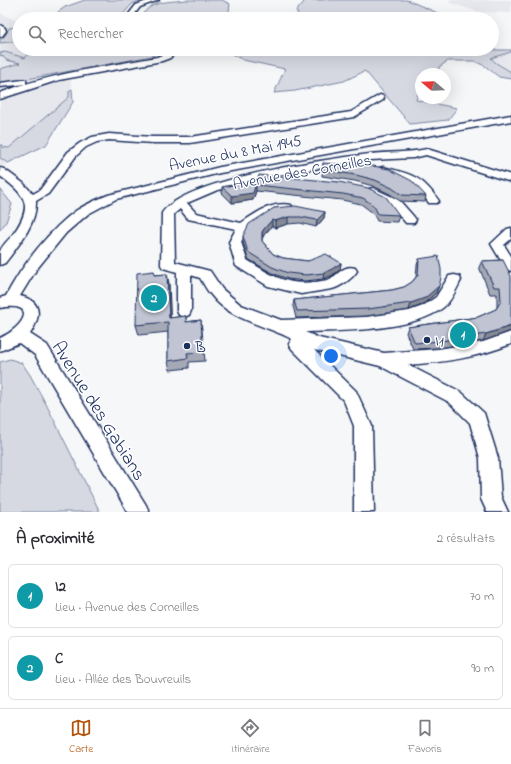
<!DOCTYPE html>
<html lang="fr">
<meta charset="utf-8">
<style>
body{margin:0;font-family:"Indie Flower",sans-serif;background:#f2f2f3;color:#2b2b33}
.compass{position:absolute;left:415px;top:68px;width:36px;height:36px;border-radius:50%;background:#fff;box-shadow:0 4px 16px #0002;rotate:289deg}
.you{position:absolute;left:331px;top:356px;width:14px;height:14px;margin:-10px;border:3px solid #fff;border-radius:50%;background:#1a73e8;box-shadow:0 0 0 6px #1a73e833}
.badge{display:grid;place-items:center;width:26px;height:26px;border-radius:50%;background:#b45309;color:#fff;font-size:13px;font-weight:700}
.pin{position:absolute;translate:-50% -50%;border:2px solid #fff;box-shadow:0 1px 4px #0006}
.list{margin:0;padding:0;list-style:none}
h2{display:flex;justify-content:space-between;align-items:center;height:52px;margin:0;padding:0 16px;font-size:17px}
h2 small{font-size:13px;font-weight:400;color:#7c7c81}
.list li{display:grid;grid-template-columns:26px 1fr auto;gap:12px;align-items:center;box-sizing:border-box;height:64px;margin:0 8px 8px;padding:0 8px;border:1px solid #e1e1e2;border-radius:6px}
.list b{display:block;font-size:15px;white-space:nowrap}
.list p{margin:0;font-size:13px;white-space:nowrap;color:#7c7c81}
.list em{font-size:13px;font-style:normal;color:#7c7c81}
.icon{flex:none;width:22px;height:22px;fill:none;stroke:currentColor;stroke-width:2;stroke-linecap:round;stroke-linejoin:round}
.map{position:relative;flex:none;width:511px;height:512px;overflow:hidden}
.search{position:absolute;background:#fff;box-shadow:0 4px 16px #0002;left:12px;right:12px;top:12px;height:44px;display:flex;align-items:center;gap:10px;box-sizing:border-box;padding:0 14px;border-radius:22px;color:#7c7c81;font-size:15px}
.sheet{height:196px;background:#fff}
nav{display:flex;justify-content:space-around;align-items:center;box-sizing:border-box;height:56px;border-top:1px solid #e1e1e2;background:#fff;font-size:11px;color:#7c7c81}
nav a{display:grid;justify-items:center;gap:2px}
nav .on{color:#b45309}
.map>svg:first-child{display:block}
</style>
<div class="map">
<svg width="511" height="512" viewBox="0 0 511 512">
<rect width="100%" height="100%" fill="#f6f7f9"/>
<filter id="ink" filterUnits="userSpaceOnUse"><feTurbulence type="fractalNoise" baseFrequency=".025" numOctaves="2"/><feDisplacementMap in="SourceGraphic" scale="8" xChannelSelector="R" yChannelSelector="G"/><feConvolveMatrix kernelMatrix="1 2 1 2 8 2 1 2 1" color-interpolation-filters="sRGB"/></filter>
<g filter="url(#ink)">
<!-- built -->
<path fill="#e6e8ee" d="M 446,0 L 511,0 L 511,13 L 480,12 L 453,4 Z
M 0,13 L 19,22 L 19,49 L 30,49 L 25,58 L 40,75 L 71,81 L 73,102 L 46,145 L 0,167 Z
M 511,52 L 511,72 L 496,63 L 491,57 Z"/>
<!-- green -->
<path fill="#d6d9e2" stroke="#7884a0" d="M 85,0 L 143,0 L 132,4 L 119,19 L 58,19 L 58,12 L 65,7 Z
M 186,0 L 222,0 L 230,4 L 228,19 L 142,19 C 146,0 171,2 186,0 Z
M 302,0 L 407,0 L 452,19 L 299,19 L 300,17 L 296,11 L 304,2 Z
M 19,26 L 19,41 L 0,43 L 0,40 L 5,36 L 9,28 Z
M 30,49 L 165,49 L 152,56 L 0,84 L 0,69 L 20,63 L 6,60 L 2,55 L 0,56 L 0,53 L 5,52 L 25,58 Z
M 223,49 L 511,50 L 511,52 L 491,58 L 496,63 L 511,72 L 511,79 L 499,77 L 485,66 L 474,61 L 448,61 L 439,67 L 438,74 L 421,74 L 421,84 L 416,100 L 457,108 L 448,120 L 410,124 L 365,71 L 344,81 L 295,91 L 274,93 L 285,69 L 243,60 Z
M 72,89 L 73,102 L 46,145 L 8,163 L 0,158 L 0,145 L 3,145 L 2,147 L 9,148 L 69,97 L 69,91 Z
M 0,189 L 12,204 L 6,222 L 0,230 Z
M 10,359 L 22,363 L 30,375 L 46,404 L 100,512 L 0,512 L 0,362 Z"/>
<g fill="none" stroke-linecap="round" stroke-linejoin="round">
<defs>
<path id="street" d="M 150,0 L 159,0 L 140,7 L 131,19 L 125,19 L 136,5 Z
M 0,25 L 5,28 L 6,31 L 2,36 L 0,37 Z
M 171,49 L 180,49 L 170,58 L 162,61 L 59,80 L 0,99 L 0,93 C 51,73 104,67 157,57 L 164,54 Z
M 23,80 L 26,80 L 26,84 L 0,87 L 0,83 Z
M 380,95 L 383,96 L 384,98 L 383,100 L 354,117 L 190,143 L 153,143 L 109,140 L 97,142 L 86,147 L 76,156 L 48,194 L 36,201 C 37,224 18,246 5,263 L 0,265 C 0,261 0,256 0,252 C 1,247 7,241 11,237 C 33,207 29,197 0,176 L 0,168 L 4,169 L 23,183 L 33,194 L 40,190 L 68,152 L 80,143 L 92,137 L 109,134 L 153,137 L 190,137 L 351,112 Z
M 511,115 L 511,121 L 220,173 L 116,199 L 88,214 L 66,233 L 36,270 L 20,296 C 44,301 40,319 30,334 L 47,345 L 146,505 L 149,512 L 128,512 L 35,355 L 19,343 L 0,351 L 0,338 C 23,328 40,301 0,308 L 0,298 L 6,296 C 21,267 50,229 77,210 C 87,204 98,199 108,195 L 220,167 Z
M 427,149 L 511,175 L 511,182 L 426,155 L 413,158 L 370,160 L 259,178 L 215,191 L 187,203 L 196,213 L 241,223 C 256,213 272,201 291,205 L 293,208 L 291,211 L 272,213 L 248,229 L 241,242 L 247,260 C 271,275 286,286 316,282 C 319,281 324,281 328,280 C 338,276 343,264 355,268 L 357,271 C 352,279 340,287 332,289 L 301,294 L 268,286 L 236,266 L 229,242 L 236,229 L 188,219 L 180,209 L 174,214 L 175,262 L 210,271 L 222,289 L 241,305 L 281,320 L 366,317 L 409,311 L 423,306 L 436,297 L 449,276 L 454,275 L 459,276 L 461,280 C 457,288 453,297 447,304 C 421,331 342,331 305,332 L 319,338 L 384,353 L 438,349 L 483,342 L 511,332 L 511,344 C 476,358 445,362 408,365 L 461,392 L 484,413 L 498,458 L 501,497 L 508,512 L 487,512 L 481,499 L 480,458 L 470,423 L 449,402 L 380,366 L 314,350 L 356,391 L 372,426 L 374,512 L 354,512 L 354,426 L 344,401 L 292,349 L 289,344 L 292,339 C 267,326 229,319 212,296 C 207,291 204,284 200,278 L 191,275 L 191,311 L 189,315 L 184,317 L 179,315 L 177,311 L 177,272 L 163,268 L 161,265 L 162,213 C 185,179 327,159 370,154 C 389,152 408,153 427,149 Z
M 383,167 C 411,174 422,176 439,201 L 437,203 L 429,203 L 417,187 L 399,177 L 379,172 L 378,170 L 379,168 Z
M 373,188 L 399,200 L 414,217 L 416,220 L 414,223 L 406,223 L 391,206 L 369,193 L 367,191 L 369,189 Z
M 511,228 L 511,239 L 504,245 L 511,256 L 511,271 L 506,269 L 491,244 L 507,229 Z"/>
</defs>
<!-- street casing -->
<use href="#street" stroke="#1b2f5e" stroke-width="3"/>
<!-- street -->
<use href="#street" fill="#fff" fill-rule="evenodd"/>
</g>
<!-- wall -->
<path fill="#a5a9b5" stroke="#1b2f5e" d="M 323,163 L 426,196 L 425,202 L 400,201 L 390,194 L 373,186 L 355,181 L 322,176 Z
M 339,182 L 399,215 L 397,222 L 377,221 L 373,213 L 361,204 L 342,200 L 256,191 L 253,200 L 232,203 L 222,193 L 222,187 L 238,184 Z
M 274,208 L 325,212 L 324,218 L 316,227 L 300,223 L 288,224 L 275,228 L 272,226 L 264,235 L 262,238 L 262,241 L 273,254 L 283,258 L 308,261 L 341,263 L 340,270 L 331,276 L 323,279 L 305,281 L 288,279 L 272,273 L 248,259 L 243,242 L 243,236 Z
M 419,259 L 439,286 L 436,293 L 422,305 L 409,310 L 366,316 L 296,318 L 293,306 L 294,300 L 392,290 L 404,287 L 412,282 L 416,277 L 417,265 Z
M 503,260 L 511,331 L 483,341 L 438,348 L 413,349 L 406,333 L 408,327 L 478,317 L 496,309 L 497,307 L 497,294 L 490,294 L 479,267 L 482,261 Z
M 154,271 L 155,275 L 167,274 L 169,284 L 170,318 L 186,316 L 186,322 L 201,320 L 205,361 L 189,362 L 189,368 L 170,370 L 168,361 L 168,332 L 139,335 L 136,325 Z"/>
<!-- shaded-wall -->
<path fill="#868994" stroke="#1b2f5e" d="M 256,185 L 256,191 L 253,200 L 232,203 L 232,196 Z
M 325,212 L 324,218 L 316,227 L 317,220 Z
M 288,217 L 288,224 L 275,228 L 275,221 Z
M 272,220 L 272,226 L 264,235 L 262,239 L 262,232 L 264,229 Z
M 341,263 L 340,270 L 331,276 L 323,279 L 324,273 Z
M 167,274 L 169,284 L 171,328 L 169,318 Z
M 439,286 L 436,293 L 422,305 L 409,310 L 411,303 Z
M 511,326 L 511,331 L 483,341 L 486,334 Z"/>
<!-- building -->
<path fill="#c0c4d3" stroke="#1b2f5e" d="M 323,163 L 373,166 L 389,169 L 412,181 L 426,196 L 402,195 L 392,188 L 375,180 L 356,175 L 323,170 Z
M 259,175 L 339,182 L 368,188 L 386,197 L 399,215 L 378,214 L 374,206 L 363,198 L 343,194 L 256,185 Z
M 256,183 L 253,193 L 232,196 L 222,187 L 238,184 Z
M 295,206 L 325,212 L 317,220 L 301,217 L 288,217 L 275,221 L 272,220 L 264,229 L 262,232 L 262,241 L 273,254 L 283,258 L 308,261 L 326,254 L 341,263 L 332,269 L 324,273 L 306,275 L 288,273 L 272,267 L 248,252 L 243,236 L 249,224 L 274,208 Z
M 438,256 L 441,269 L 441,278 L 439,286 L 425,298 L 411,303 L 368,309 L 297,311 L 294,300 L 392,290 L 404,287 L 412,282 L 418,275 L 419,259 Z
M 503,260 L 511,276 L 511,326 L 486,334 L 441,341 L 415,343 L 408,327 L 478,317 L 496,309 L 501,301 L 500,287 L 494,287 L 482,261 Z
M 154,271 L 154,275 L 167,274 L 169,318 L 186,316 L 186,322 L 201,320 L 203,352 L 187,353 L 188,358 L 168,361 L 168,322 L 136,325 L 137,273 Z"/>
</g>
<!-- markers -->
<g fill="#1b2f5e" stroke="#fff" stroke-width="1.5">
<circle cx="427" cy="340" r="4"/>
<circle cx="187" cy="346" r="4"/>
</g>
<g text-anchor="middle" stroke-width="3" stroke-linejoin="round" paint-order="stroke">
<!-- street labels -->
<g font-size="16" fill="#1b2f5e" stroke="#fff">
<text transform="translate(235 152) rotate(-11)" y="6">Avenue du 8 Mai 1945</text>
<text transform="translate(302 171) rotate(-10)" y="6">Avenue des Corneilles</text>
</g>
<!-- poi labels -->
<g font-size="16" fill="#1b2f5e" stroke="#fff" text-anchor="start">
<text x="435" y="346">I1</text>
<text x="195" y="352">B</text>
</g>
<!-- near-street labels -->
<g font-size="19" fill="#1b2f5e" stroke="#fff">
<text transform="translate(100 410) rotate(58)" y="7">Avenue des Gabians</text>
</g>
</g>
</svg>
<svg class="compass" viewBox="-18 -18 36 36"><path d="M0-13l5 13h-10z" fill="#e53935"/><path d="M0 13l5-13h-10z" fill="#7c7c81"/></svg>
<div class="you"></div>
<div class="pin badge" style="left:463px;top:335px;background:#0f9aa8">1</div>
<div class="pin badge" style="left:154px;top:298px;background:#0f9aa8">2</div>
<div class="search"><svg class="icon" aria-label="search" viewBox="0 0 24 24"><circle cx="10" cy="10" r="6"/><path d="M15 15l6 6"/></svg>Rechercher</div>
</div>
<section class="sheet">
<h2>À proximité<small>2 résultats</small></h2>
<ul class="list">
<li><span class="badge" style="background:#0f9aa8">1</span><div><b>I2</b><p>Lieu · Avenue des Corneilles</p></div><em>70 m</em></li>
<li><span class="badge" style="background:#0f9aa8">2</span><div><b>C</b><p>Lieu · Allée des Bouvreuils</p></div><em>90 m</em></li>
</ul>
</section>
<nav>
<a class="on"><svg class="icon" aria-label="map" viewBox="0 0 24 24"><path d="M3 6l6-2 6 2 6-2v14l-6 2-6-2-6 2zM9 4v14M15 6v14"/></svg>Carte</a>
<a><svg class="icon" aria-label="directions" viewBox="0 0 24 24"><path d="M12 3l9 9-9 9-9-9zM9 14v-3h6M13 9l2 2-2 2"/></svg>Itinéraire</a>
<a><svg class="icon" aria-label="saved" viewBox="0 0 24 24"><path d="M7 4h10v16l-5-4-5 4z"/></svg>Favoris</a>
</nav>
